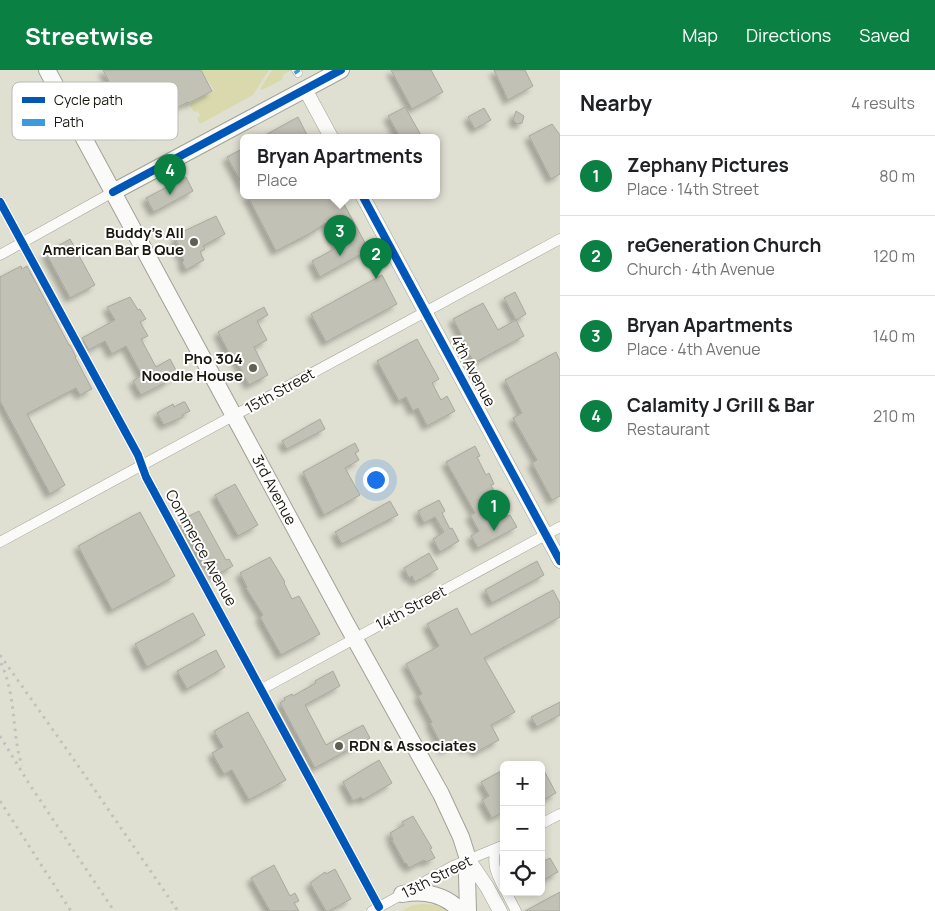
<!DOCTYPE html>
<meta charset="utf-8">
<style>
body{margin:0;font-family:Manrope,sans-serif;background:#f6f6f6;color:#202124}
.controls{position:absolute;right:15px;bottom:15px;display:grid;overflow:hidden;border-radius:8px;box-shadow:0 2px 8px #0003}
.controls button{width:45px;height:45px;display:grid;place-items:center;padding:0;border:0;border-bottom:1px solid #e0e0e0;background:#fff;color:#202124;font:25px sans-serif}
.you{position:absolute;left:375px;top:409px;width:18px;height:18px;margin:-12px;border:4px solid #fff;border-radius:50%;background:#1a73e8;box-shadow:0 0 0 8px #1a73e833}
.badge{display:grid;place-items:center;width:32px;height:32px;border-radius:50%;background:#0b8043;color:#fff;font-size:16px;font-weight:700}
.pin{position:absolute;translate:-50% -41px;filter:drop-shadow(0 1px 2px #0008)}
.pin::after{content:'';position:absolute;top:26px;width:18px;height:15px;background:inherit;clip-path:polygon(0 0,100% 0,50% 100%)}
.popup{position:absolute;left:240px;top:64px;width:200px;height:65px;box-sizing:border-box;display:grid;place-content:center;border-radius:8px;background:#fff;filter:drop-shadow(0 1px 4px #0005);font-size:16px;white-space:nowrap;color:#757577}
.popup b{font-size:19px;color:#202124}
.popup::after{content:'';position:absolute;left:50%;top:100%;margin-left:-10px;border:10px solid transparent;border-top-color:#fff}
.list{margin:0;padding:0;list-style:none}
h2{display:flex;justify-content:space-between;align-items:center;height:65px;margin:0;padding:0 20px;font-size:21px}
h2 small{font-size:16px;font-weight:400;color:#757577}
.list li{display:grid;grid-template-columns:32px 1fr auto;gap:15px;align-items:center;box-sizing:border-box;height:80px;padding:0 20px;border-top:1px solid #e0e0e0}
.list b{display:block;font-size:19px;white-space:nowrap}
.list p{margin:0;font-size:16px;white-space:nowrap;color:#757577}
.list em{font-size:16px;font-style:normal;color:#757577}
.icon{flex:none;width:28px;height:28px;fill:none;stroke:currentColor;stroke-width:2;stroke-linecap:round;stroke-linejoin:round}
.map{position:relative;flex:none;width:560px;height:841px;overflow:hidden}
header{display:flex;align-items:center;gap:30px;box-sizing:border-box;height:70px;padding:0 25px;background:#0b8043;color:#fff}
header strong{font-size:24px}
nav{display:flex;gap:28px;margin-inline-start:auto;font-size:18px}
main{display:flex}
aside{flex:1;background:#fff}
.map>svg:first-child{display:block}
</style>
<header>
<strong>Streetwise</strong>
<nav><a>Map</a><a>Directions</a><a>Saved</a></nav>
</header>
<main>
<div class="map">
<svg width="560" height="841" viewBox="0 0 560 841">
<defs>
<filter id="shadow"><feDropShadow dx="-4.5" dy="4.5" stdDeviation="2.5" flood-color="#0004"/></filter>
</defs>
<rect width="100%" height="100%" fill="#e0e0d2"/>
<!-- green -->
<path fill="#dad9ad" d="M 201,0 L 269,0 L 253,25 L 200,54 L 197,48 L 200,46 L 198,41 L 194,42 L 189,34 L 214,20 Z
M 272,0 L 292,0 L 284,4 L 282,10 L 262,20 L 260,19 Z
M 424,834 L 436,835 L 447,841 L 401,841 L 413,835 Z"/>
<!-- building -->
<path fill="#c1c1b6" stroke="#a8a89d" filter="url(#shadow)" d="M 103,0 L 201,0 L 212,21 L 189,33 L 188,32 L 174,39 L 175,42 L 149,53 L 150,55 L 135,61 Z
M 391,0 L 431,0 L 443,22 L 412,39 Z
M 494,0 L 525,0 L 533,16 L 508,30 Z
M 405,37 L 422,67 L 400,67 L 388,46 Z
M 484,38 L 491,50 L 475,59 L 468,47 Z
M 516,41 L 524,46 L 522,53 L 517,54 L 513,50 Z
M 298,47 L 308,67 L 262,67 Z
M 552,54 L 560,65 L 560,104 L 551,109 L 529,66 Z
M 244,78 L 244,118 L 227,87 Z
M 186,107 L 193,121 L 154,142 L 146,128 Z
M 247,125 L 339,125 L 369,180 L 320,207 L 312,191 L 338,177 L 325,153 L 311,163 L 276,181 Z
M 216,146 L 225,164 L 203,176 L 205,179 L 200,182 L 204,190 L 186,200 L 182,192 L 184,190 L 177,178 L 179,177 L 175,168 L 181,164 L 180,163 Z
M 70,169 L 95,215 L 70,228 L 46,183 Z
M 21,196 L 22,199 L 27,196 L 69,275 L 70,275 L 76,287 L 75,287 L 92,319 L 80,325 L 76,318 L 27,344 L 65,415 L 50,424 L 0,331 L 0,207 Z
M 382,205 L 397,234 L 326,272 L 311,244 Z
M 515,222 L 526,244 L 516,250 L 504,228 Z
M 130,227 L 138,240 L 140,239 L 146,249 L 140,252 L 148,266 L 141,269 L 156,297 L 170,289 L 178,304 L 168,309 L 169,311 L 141,325 L 133,311 L 142,305 L 126,276 L 112,284 L 105,271 L 89,280 L 82,268 L 115,250 L 107,237 Z
M 483,233 L 498,260 L 516,250 L 524,266 L 474,293 L 466,278 L 468,277 L 453,249 Z
M 264,237 L 268,245 L 257,251 L 267,270 L 254,277 L 268,305 L 249,315 L 235,287 L 232,289 L 218,262 Z
M 417,269 L 439,309 L 432,313 L 441,330 L 447,326 L 455,341 L 427,356 L 418,338 L 413,341 L 406,327 L 399,331 L 377,291 Z
M 556,282 L 560,291 L 560,426 L 552,430 L 532,393 L 537,390 L 513,348 L 522,343 L 505,310 Z
M 183,332 L 185,332 L 190,341 L 182,345 L 183,347 L 164,355 L 157,343 L 173,334 L 174,337 Z
M 320,349 L 325,359 L 287,379 L 282,371 Z
M 355,373 L 359,381 L 355,383 L 359,390 L 345,398 L 360,425 L 324,445 L 303,402 Z
M 475,376 L 480,386 L 477,387 L 486,405 L 489,403 L 494,414 L 491,415 L 498,429 L 495,430 L 505,447 L 510,445 L 517,457 L 478,478 L 471,466 L 479,461 L 470,445 L 475,443 L 446,392 Z
M 235,414 L 258,455 L 238,466 L 215,425 Z
M 439,430 L 445,441 L 442,443 L 450,459 L 452,458 L 459,471 L 440,482 L 433,469 L 444,462 L 435,447 L 424,453 L 418,441 Z
M 390,431 L 398,445 L 342,474 L 335,462 Z
M 199,441 L 226,490 L 229,489 L 233,496 L 214,506 L 208,494 L 205,496 L 181,450 Z
M 140,442 L 175,506 L 112,540 L 78,476 Z
M 429,483 L 438,499 L 415,512 L 412,506 L 409,508 L 404,498 Z
M 270,487 L 285,512 L 284,513 L 292,529 L 299,526 L 320,564 L 281,585 L 260,547 L 263,545 L 246,518 L 247,517 L 240,503 Z
M 537,491 L 544,505 L 492,533 L 485,520 Z
M 553,520 L 560,533 L 560,547 L 484,588 L 515,642 L 491,655 L 499,670 L 476,682 L 472,675 L 465,679 L 461,671 L 444,680 L 430,653 L 432,652 L 418,626 L 422,624 L 406,594 L 439,576 L 427,554 L 457,538 L 471,565 Z
M 193,543 L 205,565 L 147,597 L 135,574 Z
M 216,580 L 225,597 L 187,619 L 177,601 Z
M 333,601 L 340,616 L 305,635 L 326,675 L 363,655 L 370,668 L 315,698 L 280,633 L 285,630 L 284,628 L 292,624 L 293,626 L 316,613 L 315,611 Z
M 560,632 L 560,645 L 537,657 L 531,647 Z
M 248,642 L 286,710 L 249,730 L 232,700 L 224,704 L 212,683 L 223,677 L 214,661 Z
M 379,690 L 392,713 L 363,730 L 361,727 L 353,731 L 343,712 Z
M 541,695 L 556,723 L 541,731 Z
M 501,701 L 504,706 L 504,742 L 492,748 L 482,730 L 489,726 L 481,712 Z
M 413,746 L 432,778 L 430,779 L 435,788 L 426,792 L 424,790 L 409,798 L 406,793 L 405,794 L 392,770 L 393,769 L 390,763 L 404,755 L 402,752 Z
M 550,788 L 558,802 L 541,811 L 541,792 Z
M 274,795 L 290,826 L 295,823 L 299,831 L 294,833 L 299,841 L 270,841 L 251,808 Z
M 335,799 L 351,829 L 329,841 L 326,841 L 310,813 L 325,802 L 326,804 Z
M 560,822 L 560,841 L 525,841 Z"/>
<g fill="none" stroke-linecap="round" stroke-linejoin="round">
<defs>
<path id="pedestrian" d="M 296,0 L 298,3"/>
<path id="minor" d="M 0,132 L 138,385 L 146,407 L 379,837
M 0,185 L 113,122
M 0,472 L 560,169
M 262,619 L 560,457
M 541,754 L 560,744
M 496,779 C 491,794 497,805 504,819
M 506,822 L 516,841
M 372,841 L 453,796 L 504,775"/>
<path id="tertiary" d="M 305,19 L 331,67
M 362,125 L 560,491
M 468,789 L 487,817 L 500,841"/>
<path id="primary" d="M 47,0 L 346,553 L 441,724 L 461,767 L 468,789 L 467,806 L 468,841
M 113,122 L 341,0
M 402,824 C 425,820 444,824 461,841"/>
</defs>
<!-- pedestrian casing -->
<use href="#pedestrian" stroke="#a1a197" stroke-width="9"/>
<!-- minor casing -->
<use href="#minor" stroke="#a1a197" stroke-width="11"/>
<!-- tertiary casing -->
<use href="#tertiary" stroke="#a1a197" stroke-width="15"/>
<!-- primary casing -->
<use href="#primary" stroke="#a1a197" stroke-width="18"/>
<!-- pedestrian -->
<use href="#pedestrian" stroke="#fafaf8" stroke-width="8"/>
<!-- minor -->
<use href="#minor" stroke="#fafaf8" stroke-width="10"/>
<!-- tertiary -->
<use href="#tertiary" stroke="#fafaf8" stroke-width="14"/>
<!-- primary -->
<use href="#primary" stroke="#fafaf8" stroke-width="16"/>
<!-- rail -->
<path stroke="#c1c1bd" stroke-width="3" stroke-dasharray="2.5 5" stroke-linecap="butt" d="M 0,585 L 77,694 L 178,841
M 1,593 C 17,628 11,661 22,696
M 0,666 L 28,712 L 114,841
M 0,731 L 71,841"/>
<!-- quiet -->
<path stroke="#3b9bde" stroke-width="6" stroke-dasharray="12 6" stroke-linecap="butt" d="M 296,0 L 298,3"/>
<defs>
<path id="cycleway" d="M 113,122 L 341,0
M 362,125 L 560,491
M 0,132 L 138,385 L 146,407 L 379,837"/>
</defs>
<!-- cycleway casing -->
<use href="#cycleway" stroke="#fff" stroke-width="11"/>
<!-- cycleway -->
<use href="#cycleway" stroke="#0057b8" stroke-width="8"/>
</g>
<!-- markers -->
<g fill="#5f5f54" stroke="#fff" stroke-width="2">
<circle cx="194" cy="172" r="5"/>
<circle cx="253" cy="298" r="5"/>
<circle cx="339" cy="676" r="5"/>
</g>
<g text-anchor="middle" stroke-width="4" stroke-linejoin="round" paint-order="stroke">
<!-- poi labels -->
<g font-size="15" font-weight="bold" fill="#1a1910" stroke="#fff" text-anchor="end">
<text x="184" y="168">Buddy's All<tspan x="184" dy="17">American Bar B Que</tspan></text>
<text x="243" y="294">Pho 304<tspan x="243" dy="17">Noodle House</tspan></text>
<text x="349" y="681" text-anchor="start">RDN &amp; Associates</text>
</g>
<!-- street labels -->
<g font-size="15" fill="#1a1910" stroke="#fff">
<text transform="translate(473 301) rotate(62)" y="5">4th Avenue</text>
<text transform="translate(280 321) rotate(-29)" y="5">15th Street</text>
<text transform="translate(274 420) rotate(62)" y="5">3rd Avenue</text>
<text transform="translate(201 478) rotate(61)" y="5">Commerce Avenue</text>
<text transform="translate(411 538) rotate(-28)" y="5">14th Street</text>
<text transform="translate(437 807) rotate(-27)" y="5">13th Street</text>
</g>
</g>
<!-- legend -->
<rect x="12" y="12" width="166" height="58" rx="8" fill="#fff" stroke="#babab7" stroke-width="1"/>
<rect x="22" y="27" width="23" height="6" fill="#0057b8"/>
<rect x="22" y="49" width="23" height="7" fill="#3b9bde"/>
<g font-size="14" fill="#1a1910">
<text x="54" y="35">Cycle path</text>
<text x="54" y="57">Path</text>
</g>
</svg>
<div class="controls">
<button>+</button>
<button>−</button>
<button><svg class="icon" aria-label="locate" viewBox="0 0 24 24"><circle cx="12" cy="12" r="6"/><path d="M12 2v4M12 18v4M2 12h4M18 12h4"/></svg></button>
</div>
<div class="you"></div>
<div class="pin badge" style="left:494px;top:461px">1</div>
<div class="pin badge" style="left:376px;top:209px">2</div>
<div class="pin badge" style="left:340px;top:186px">3</div>
<div class="popup"><b>Bryan Apartments</b>Place</div>
<div class="pin badge" style="left:170px;top:125px">4</div>
</div>
<aside>
<h2>Nearby<small>4 results</small></h2>
<ul class="list">
<li><span class="badge">1</span><div><b>Zephany Pictures</b><p>Place · 14th Street</p></div><em>80 m</em></li>
<li><span class="badge">2</span><div><b>reGeneration Church</b><p>Church · 4th Avenue</p></div><em>120 m</em></li>
<li><span class="badge">3</span><div><b>Bryan Apartments</b><p>Place · 4th Avenue</p></div><em>140 m</em></li>
<li><span class="badge">4</span><div><b>Calamity J Grill &amp; Bar</b><p>Restaurant</p></div><em>210 m</em></li>
</ul>
</aside>
</main>
